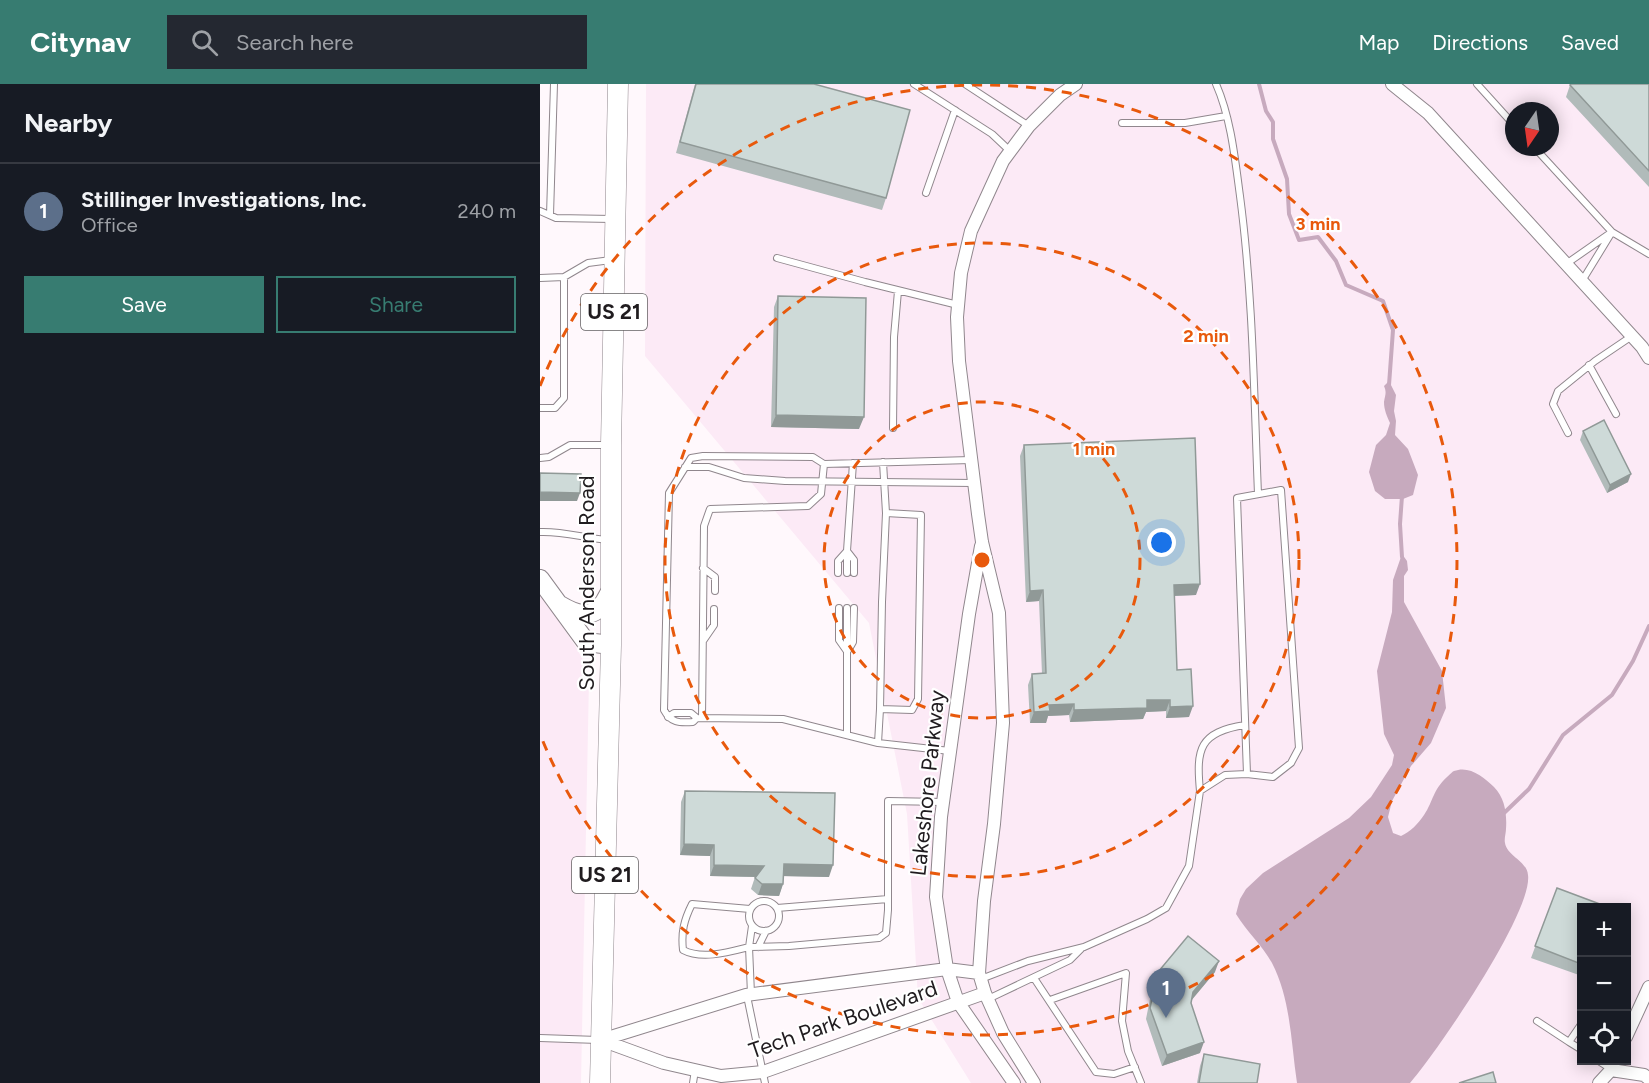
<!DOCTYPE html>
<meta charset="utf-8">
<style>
body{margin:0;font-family:Figtree,sans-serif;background:#242831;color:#f1f3f6}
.controls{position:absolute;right:18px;bottom:18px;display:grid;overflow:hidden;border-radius:0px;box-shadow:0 3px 15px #0003}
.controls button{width:54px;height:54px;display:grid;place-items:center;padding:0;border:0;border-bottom:2px solid #363941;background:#171b24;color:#f1f3f6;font:30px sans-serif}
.compass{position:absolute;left:965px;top:18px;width:54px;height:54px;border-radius:50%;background:#171b24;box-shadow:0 3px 15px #0003;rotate:193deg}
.you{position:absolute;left:622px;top:459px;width:21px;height:21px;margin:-15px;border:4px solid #fff;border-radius:50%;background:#1a73e8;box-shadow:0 0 0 9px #1a73e833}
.badge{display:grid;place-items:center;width:39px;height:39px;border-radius:50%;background:#377c71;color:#fff;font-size:20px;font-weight:700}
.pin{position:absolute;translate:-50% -50px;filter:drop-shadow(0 2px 3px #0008)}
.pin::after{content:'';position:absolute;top:32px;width:21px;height:18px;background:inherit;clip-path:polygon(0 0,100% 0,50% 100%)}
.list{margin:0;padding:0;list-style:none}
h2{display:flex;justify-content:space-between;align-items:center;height:78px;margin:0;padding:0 24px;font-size:26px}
h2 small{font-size:20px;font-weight:400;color:#9ea1a6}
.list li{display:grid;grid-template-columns:39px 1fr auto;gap:18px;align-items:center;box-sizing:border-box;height:96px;padding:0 24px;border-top:2px solid #363941}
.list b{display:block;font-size:22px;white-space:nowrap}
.list p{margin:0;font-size:20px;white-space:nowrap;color:#9ea1a6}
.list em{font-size:20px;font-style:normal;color:#9ea1a6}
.actions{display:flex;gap:12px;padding:18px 24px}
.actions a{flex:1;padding:14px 0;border:2px solid #377c71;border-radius:0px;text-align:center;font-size:21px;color:#377c71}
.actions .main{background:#377c71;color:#fff}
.icon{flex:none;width:33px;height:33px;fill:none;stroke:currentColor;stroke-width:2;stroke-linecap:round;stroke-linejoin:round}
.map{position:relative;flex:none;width:1109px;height:999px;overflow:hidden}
header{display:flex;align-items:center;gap:36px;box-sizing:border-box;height:84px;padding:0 30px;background:#377c71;color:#fff}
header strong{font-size:28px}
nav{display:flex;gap:33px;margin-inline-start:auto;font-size:21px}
.search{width:420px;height:54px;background:#242831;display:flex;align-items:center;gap:15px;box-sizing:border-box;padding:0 21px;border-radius:0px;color:#9ea1a6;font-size:22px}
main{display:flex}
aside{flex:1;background:#171b24}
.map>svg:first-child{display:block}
</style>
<header>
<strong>Citynav</strong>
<div class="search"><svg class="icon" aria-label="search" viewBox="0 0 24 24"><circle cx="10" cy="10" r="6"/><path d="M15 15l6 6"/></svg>Search here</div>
<nav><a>Map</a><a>Directions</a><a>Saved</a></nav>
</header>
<main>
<aside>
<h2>Nearby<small></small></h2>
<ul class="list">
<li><span class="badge" style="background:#5c6f8a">1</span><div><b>Stillinger Investigations, Inc.</b><p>Office</p></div><em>240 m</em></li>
</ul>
<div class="actions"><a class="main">Save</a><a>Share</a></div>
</aside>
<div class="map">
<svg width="1109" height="999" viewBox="0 0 1109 999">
<rect width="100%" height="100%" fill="#fff8fc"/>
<!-- built -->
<path fill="#fceaf6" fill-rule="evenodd" d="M 106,0 L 1109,0 L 1109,999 L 431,999 L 378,914 L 367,730 L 329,539 L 105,272 ZM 974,27 L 1010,27 L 1010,63 L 974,63 ZM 1042,824 L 1086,824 L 1086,976 L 1042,976 Z
M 0,509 L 36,563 L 45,580 L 49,595 L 41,999 L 0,999 Z"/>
<!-- water -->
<path fill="#c7aabe" d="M 849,297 L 856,311 L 854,327 L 856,337 L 855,351 L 868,365 L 878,391 L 873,411 L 863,415 L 845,415 L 835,407 L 829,388 L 836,361 L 846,351 L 850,339 C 847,332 844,326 844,318 C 845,311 847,309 844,302 Z
M 862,470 L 867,477 L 868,486 L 864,492 L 864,518 L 902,587 L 906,624 L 891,659 L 871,682 L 852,717 L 848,733 L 853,749 L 861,752 C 870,748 878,740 884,731 C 894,716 892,707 907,693 C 908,692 913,687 914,687 C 929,681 944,693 954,703 C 965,714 967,730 966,745 C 966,749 964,755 965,759 C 967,772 987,777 988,791 C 993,828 897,968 870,999 L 757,999 C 751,959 751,916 732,879 C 722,861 707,848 696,830 L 700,815 L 706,805 L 723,789 L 809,734 L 831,713 L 852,681 L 854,671 L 844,650 L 837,587 L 852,528 L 853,496 Z"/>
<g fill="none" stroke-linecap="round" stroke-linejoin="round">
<!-- stream -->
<path stroke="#c7aabe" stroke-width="4" d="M 719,0 L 726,27 L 733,38 L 733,55 L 747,95 L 749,130 L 759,156 L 778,153 L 796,177 L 806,201 L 843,217 L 853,246 L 849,301
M 862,473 L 860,440 L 862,412
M 963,730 L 989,705 L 1023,651 L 1072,611 L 1093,577 L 1109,542"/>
<defs>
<path id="lane" d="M 374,0 L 452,50 L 470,67
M 425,0 L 489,42
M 676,0 C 691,34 695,75 700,112 C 713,211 714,311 718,410
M 937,0 L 974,41
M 582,39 L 645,39 L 686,32
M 994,63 L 1072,148 L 1109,170
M 386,109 L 415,26
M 0,127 L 16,134 L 72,135
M 10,131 L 14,0
M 237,174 L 325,198 L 418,221
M 1026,180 L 1069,150
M 0,194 L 24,193 L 48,179 L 71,176
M 1042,197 L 1072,148
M 1049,281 L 1076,330
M 0,324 L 15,324 L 24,314 L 24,193
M 353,344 L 354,253 L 358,207
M 1028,349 L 1013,320 L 1018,307 L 1055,277 L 1092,252
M 0,374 L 9,373 L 30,361 L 68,361
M 343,378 L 346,429 L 342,518 L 340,625 L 372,626 L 378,615 L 381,431 L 346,429
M 313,379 L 307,467 L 314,476 L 314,489
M 145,383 L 169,383 L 204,394 L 245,397 L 434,399
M 0,448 C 23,447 44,454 67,456
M 307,467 L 307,489
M 163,484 L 175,493 L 175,507
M 298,489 L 298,477 L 307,467
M 299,524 L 299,556 L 306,566
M 307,524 L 307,650
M 163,557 L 174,541 L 174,525
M 309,565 L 313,558 L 314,524
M 128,633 L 134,629 L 151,629 L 157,634
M 162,634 L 164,442 L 170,425 L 268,422 L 281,410 L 284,380
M 338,659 L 340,625
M 410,667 L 338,659 L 243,635 L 157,634 L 153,638 C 139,639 131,639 124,626 L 129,409 L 151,374 L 163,372 L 273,373 L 284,380 L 431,376
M 660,707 C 656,665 659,648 705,641
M209 832a15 15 0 1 1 30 0a15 15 0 1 1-30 0Z
M 237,824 L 348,815
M 210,825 L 152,820 C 144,836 141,848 143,866 C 162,876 189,868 209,863 L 212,842
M 218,863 L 226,847
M 494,894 L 556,988 L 574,990 L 595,983
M 441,895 L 488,877 L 544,863 L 607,835 L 626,824 L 649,782 L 660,707 L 685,691 L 707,690 L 697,414 L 741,406 L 759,664 L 751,679 L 733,693 L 707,690
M 211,910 L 209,863 L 249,862 L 339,854 L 346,849 L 348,826 L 348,717 L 403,718
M 207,912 L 225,999
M 448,915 L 530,876 L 541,865
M 510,916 L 586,889 L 582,937 L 588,967 L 601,999
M 997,937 L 1029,958
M 1042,939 L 1029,958 L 1042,966
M 0,954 L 58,956
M 1057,976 L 1071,985
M 153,999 L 155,986"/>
<path id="street" d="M 852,0 L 888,29 L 1102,263 L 1109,274
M 441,462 L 429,530 L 401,733 L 396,813 L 407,885 L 418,918 L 474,999
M 1086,953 L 1109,903
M 61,956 L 124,979 L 181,992 L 223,988 L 445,909
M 61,956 L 206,911 L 407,885 L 439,889
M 1071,986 L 1104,991 L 1109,995
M 494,999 L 463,949 L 445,909 L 439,889 L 444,817 L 454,740 L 463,639 L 459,529 L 442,458 L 438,430 L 419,277 L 417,233 L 421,189 L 431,147 L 463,77 L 489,42 L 520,11 L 536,0
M 1059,999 L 1071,986 L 1075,976"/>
<path id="secondary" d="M 0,495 L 46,558 L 71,561
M 20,521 C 35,530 51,536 63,520 C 66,516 68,511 70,508"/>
<path id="primary" d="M 60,999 L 71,561 L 71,361 L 78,0"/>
</defs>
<!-- lane casing -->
<use href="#lane" stroke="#90878d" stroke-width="8"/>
<!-- street casing -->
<use href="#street" stroke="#90878d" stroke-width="14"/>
<!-- secondary casing -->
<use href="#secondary" stroke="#90878d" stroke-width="20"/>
<!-- primary casing -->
<use href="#primary" stroke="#90878d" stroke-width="21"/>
<!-- lane -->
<use href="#lane" stroke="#fff" stroke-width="6"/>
<!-- street -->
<use href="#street" stroke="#fff" stroke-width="12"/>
<!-- secondary -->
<use href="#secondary" stroke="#fff" stroke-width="18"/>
<!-- primary -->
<use href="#primary" stroke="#fff" stroke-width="20"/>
</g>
<!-- wall -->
<path fill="#b1bbba" d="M 155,0 L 274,0 L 346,114 L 342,126 L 136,69 Z
M 1109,0 L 1109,103 L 1026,13 L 1030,1 Z
M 238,212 L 319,345 L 231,343 L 234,223 Z
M 1043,347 L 1088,398 L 1067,409 L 1040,356 Z
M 484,361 L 656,511 L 634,512 L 637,586 L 649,633 L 626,634 L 626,627 L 606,628 L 603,635 L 530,638 L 529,631 L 508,632 L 506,639 L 490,639 L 488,601 L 492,590 L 502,590 L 499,517 L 486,518 L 480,372 Z
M 145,707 L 289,793 L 243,792 L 243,800 L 239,812 L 218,811 L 211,805 L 215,793 L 170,792 L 170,772 L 140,771 L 141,718 Z
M 1017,804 L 1041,824 L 1041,884 L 1039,891 L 991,874 Z
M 618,888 L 675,888 L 651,917 L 651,919 L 660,969 L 622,982 L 606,935 L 613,900 Z
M 664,970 L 717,999 L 657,999 L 660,982 Z"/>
<!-- shaded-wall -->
<path fill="#909997" d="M 236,331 L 324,333 L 319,345 L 231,343 Z
M 1091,390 L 1088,398 L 1067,409 L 1070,401 Z
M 0,408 L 40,409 L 37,417 L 0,417 Z
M 660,500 L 656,511 L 630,512 L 634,501 Z
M 503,506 L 499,517 L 486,518 L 490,507 Z
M 607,616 L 630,616 L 626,627 L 606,628 L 603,635 L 530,638 L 534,626 Z
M 534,620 L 529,631 L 508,632 L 506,639 L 490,639 L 494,628 L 509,621 Z
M 653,622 L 649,633 L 626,634 L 630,623 Z
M 144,760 L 174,761 L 170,772 L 140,771 Z
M 244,780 L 293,781 L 289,793 L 240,792 Z
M 174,781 L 224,782 L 220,793 L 170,792 Z
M 222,800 L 243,800 L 239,812 L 218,811 Z
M 679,877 L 675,888 L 649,919 L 653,908 Z
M 664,958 L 660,969 L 622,982 L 627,971 Z"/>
<!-- building -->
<path fill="#cedad8" stroke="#909997" stroke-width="1.5" d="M 156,0 L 274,0 L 370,26 L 346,114 L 140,58 Z
M 1031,0 L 1109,0 L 1109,87 L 1030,1 Z
M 238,212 L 326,214 L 324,333 L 236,331 Z
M 1064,336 L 1091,390 L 1070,401 L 1043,347 Z
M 655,354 L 660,500 L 634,501 L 637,586 L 651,585 L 653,622 L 630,623 L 630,616 L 607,616 L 607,624 L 534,626 L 534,620 L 509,621 L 510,627 L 494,628 L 492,590 L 506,589 L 503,506 L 490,507 L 484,361 Z
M 0,389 L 41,390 L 40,409 L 0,408 Z
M 145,707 L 295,709 L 293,781 L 244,780 L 243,800 L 222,800 L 215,794 L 224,782 L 174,781 L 174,761 L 144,760 Z
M 1017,804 L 1065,822 L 1064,824 L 1041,824 L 1041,880 L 995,862 Z
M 648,852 L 679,877 L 653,908 L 651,919 L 664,958 L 627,971 L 610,924 L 618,888 Z
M 664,970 L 720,980 L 717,999 L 659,999 Z
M 953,988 L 956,999 L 919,999 Z"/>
<!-- distance rings -->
<g fill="none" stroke="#e8590c" stroke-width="3" stroke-dasharray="10 8">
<circle cx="442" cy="476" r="158"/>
<circle cx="442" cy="476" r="317"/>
<path d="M0 302A475 475 0 1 1 0 650"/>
</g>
<g text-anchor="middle" stroke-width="4.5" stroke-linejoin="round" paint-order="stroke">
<!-- shield labels -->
<g fill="#fff" stroke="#636062" stroke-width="1.5">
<rect x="41" y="210" width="66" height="36" rx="4.5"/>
<rect x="32" y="773" width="66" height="36" rx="4.5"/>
</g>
<g font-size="21" font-weight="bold" fill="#201c1f">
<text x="74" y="235">US 21</text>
<text x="65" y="798">US 21</text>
</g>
<!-- street labels -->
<g font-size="22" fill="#201c1f" stroke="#fff">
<text transform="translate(46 499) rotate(-90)" y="8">South Anderson Road</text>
<text transform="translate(387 699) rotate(-84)" y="8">Lakeshore Parkway</text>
<text transform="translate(303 935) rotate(-19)" y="8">Tech Park Boulevard</text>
</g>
</g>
<circle cx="442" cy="476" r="9" fill="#e8590c" stroke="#fff" stroke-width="3"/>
<g font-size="18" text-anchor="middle" font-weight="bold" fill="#e8590c" stroke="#fff" stroke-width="4.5" stroke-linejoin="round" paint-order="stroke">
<text x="778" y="146">3 min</text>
<text x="666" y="258">2 min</text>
<text x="554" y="371">1 min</text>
</g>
</svg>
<div class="controls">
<button>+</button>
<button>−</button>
<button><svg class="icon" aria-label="locate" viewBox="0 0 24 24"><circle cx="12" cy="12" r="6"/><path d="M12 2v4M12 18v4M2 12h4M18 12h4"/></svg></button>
</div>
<svg class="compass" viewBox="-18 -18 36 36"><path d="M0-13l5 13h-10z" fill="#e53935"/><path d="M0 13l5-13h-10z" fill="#9ea1a6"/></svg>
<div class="you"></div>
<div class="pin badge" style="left:626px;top:934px;background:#5c6f8a">1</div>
</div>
</main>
